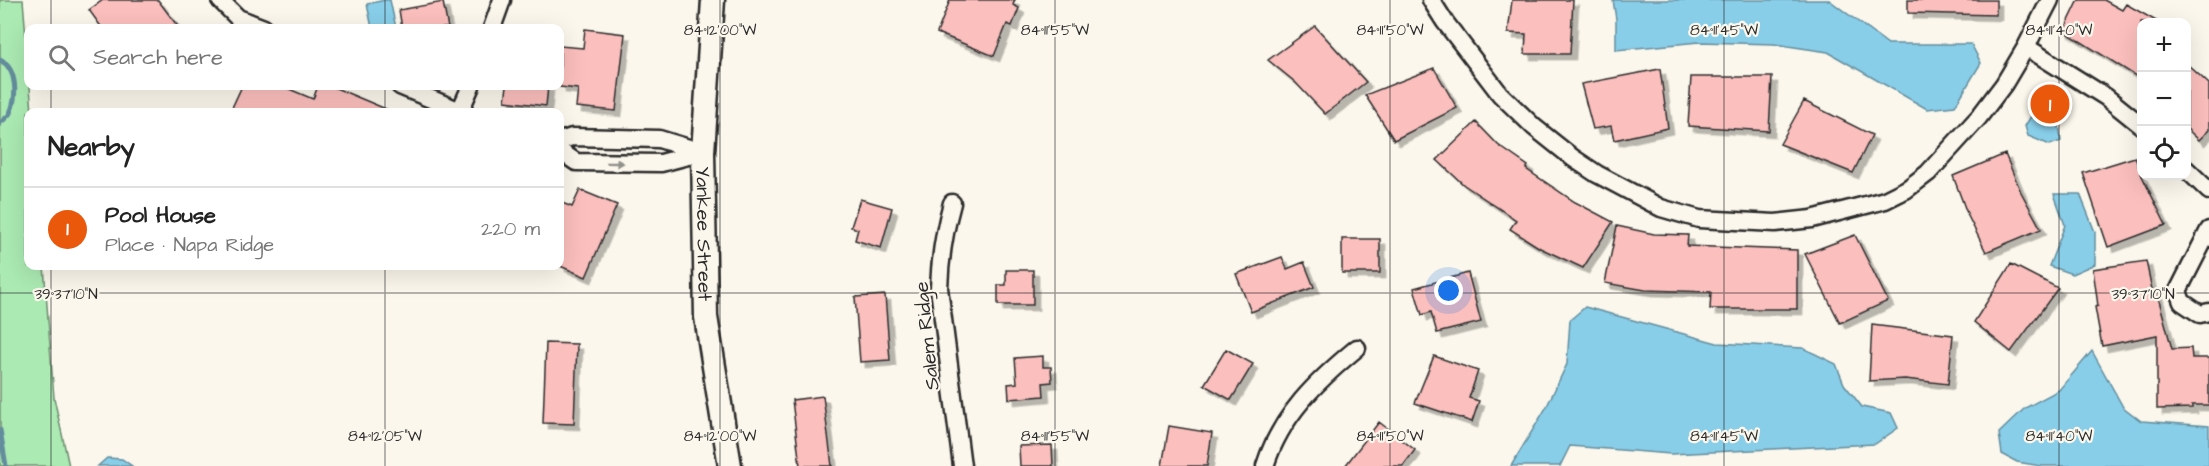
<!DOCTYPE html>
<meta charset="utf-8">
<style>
body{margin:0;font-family:"Architects Daughter",sans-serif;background:#f2f2f2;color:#222}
.controls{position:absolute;right:18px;top:18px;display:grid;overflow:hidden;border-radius:12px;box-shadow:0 6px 24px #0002}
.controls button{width:54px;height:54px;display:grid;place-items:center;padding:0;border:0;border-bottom:2px solid #e0e0e0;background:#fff;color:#222;font:30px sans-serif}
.you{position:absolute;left:1449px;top:291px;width:21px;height:21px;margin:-15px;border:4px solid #fff;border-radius:50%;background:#1a73e8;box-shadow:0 0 0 9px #1a73e833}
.badge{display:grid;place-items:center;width:39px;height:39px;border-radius:50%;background:#ea580c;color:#fff;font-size:20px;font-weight:700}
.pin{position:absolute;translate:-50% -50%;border:3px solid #fff;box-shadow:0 2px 6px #0006}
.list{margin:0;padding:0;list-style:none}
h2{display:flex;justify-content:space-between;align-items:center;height:78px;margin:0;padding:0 24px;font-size:26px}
h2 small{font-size:20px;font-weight:400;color:#767676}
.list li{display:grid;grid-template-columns:39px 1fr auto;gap:18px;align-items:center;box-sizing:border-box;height:84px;padding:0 24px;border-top:2px solid #e0e0e0}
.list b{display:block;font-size:22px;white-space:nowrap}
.list p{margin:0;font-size:20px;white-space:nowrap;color:#767676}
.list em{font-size:20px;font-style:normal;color:#767676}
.icon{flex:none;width:33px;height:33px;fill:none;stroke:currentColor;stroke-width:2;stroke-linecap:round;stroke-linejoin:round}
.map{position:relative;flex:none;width:2209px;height:466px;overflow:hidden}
.search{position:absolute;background:#fff;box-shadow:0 6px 24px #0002;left:24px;top:24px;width:540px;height:66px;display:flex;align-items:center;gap:15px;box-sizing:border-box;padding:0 21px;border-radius:12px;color:#767676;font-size:22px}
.panel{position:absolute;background:#fff;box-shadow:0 6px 24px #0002;left:24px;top:108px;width:540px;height:162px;border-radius:12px}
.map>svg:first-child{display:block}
</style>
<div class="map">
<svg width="2209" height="466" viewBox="0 0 2209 466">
<defs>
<filter id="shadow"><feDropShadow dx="5.5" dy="5.5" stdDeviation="0" flood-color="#0004"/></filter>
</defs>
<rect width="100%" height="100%" fill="#fbf7ec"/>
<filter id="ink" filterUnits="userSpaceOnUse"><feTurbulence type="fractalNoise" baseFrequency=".0167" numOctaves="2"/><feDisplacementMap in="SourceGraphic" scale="12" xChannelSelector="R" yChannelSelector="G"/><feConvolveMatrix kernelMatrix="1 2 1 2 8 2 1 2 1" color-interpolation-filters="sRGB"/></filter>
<g filter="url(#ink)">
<!-- green -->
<path fill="#abeab2" stroke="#6b8a6e" stroke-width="1.5" d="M 0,0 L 23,0 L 32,112 L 28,112 L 28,266 L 44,266 L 54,398 L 69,466 L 0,466 Z"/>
<!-- water -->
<path fill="#88cee9" stroke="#638d9d" stroke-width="1.5" d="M 385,0 L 390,0 L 396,28 L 372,28 L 367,4 Z
M 1613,0 L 1829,0 L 1888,44 L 1971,44 L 1981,63 L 1955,106 L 1927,109 L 1828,52 L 1774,44 L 1699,42 L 1616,50 L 1616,19 Z
M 2031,116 L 2044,124 L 2059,125 L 2061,141 L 2050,145 L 2028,136 L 2025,126 Z
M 2054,194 L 2080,194 L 2095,232 L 2095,264 L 2072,274 L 2049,266 L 2065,225 Z
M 1585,307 L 1717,343 L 1803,348 L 1836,364 L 1844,384 L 1862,407 L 1891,413 L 1898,428 L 1875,444 L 1671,454 L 1570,446 L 1560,466 L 1511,466 L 1546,408 L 1567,364 L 1570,320 Z
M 2092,351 L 2123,407 L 2141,421 L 2209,426 L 2209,466 L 2041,466 L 2017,462 L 2002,454 L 1999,433 L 2025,408 L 2059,390 Z
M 107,458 L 122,459 L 132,466 L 98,466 Z"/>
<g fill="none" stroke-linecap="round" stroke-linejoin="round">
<!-- stream -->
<path stroke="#638d9d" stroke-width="5" d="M 0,60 C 18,69 17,97 10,113 C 8,117 3,120 0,123
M 0,430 L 6,466"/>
</g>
<!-- building -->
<path fill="#fbbfbd" stroke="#2b2b2b" stroke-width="1.5" filter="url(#shadow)" d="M 103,0 L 158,0 L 179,28 L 102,28 L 89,10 Z
M 950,0 L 1015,0 L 1013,5 L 1019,8 L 1012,26 L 1007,24 L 994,56 L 937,33 Z
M 1512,0 L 1573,0 L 1570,54 L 1525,54 L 1526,34 L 1508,33 Z
M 1908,0 L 1996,0 L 1996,15 L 1908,13 Z
M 2079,0 L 2104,0 L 2122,10 L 2126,4 L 2158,22 L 2141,22 L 2142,80 L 2064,31 Z
M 443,2 L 448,28 L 402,28 L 399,10 Z
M 1315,26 L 1366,82 L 1325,114 L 1295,82 L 1268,60 Z
M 585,29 L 625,34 L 616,111 L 576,107 L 578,89 L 560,87 L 560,46 L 583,48 Z
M 2187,64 L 2209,84 L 2209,130 L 2199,140 L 2187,129 Z
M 1434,68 L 1457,108 L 1394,140 L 1365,95 Z
M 1660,69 L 1668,128 L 1614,140 L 1611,126 L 1593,129 L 1581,84 Z
M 1691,77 L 1772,77 L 1769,131 L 1688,126 Z
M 242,86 L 282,86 L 313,99 L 318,86 L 331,86 L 393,112 L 230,112 Z
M 507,86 L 548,86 L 546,106 L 505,101 Z
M 2041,94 L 2064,98 L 2059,113 L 2037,109 Z
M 1804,101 L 1872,135 L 1853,173 L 1780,144 Z
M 1476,122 L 1498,145 L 1528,166 L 1526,169 L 1575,202 L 1613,222 L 1583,268 L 1540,248 L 1510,229 L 1516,220 L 1464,185 L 1437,160 Z
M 2005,154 L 2021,192 L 2041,229 L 1986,252 L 1968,216 L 1953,176 Z
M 2135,157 L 2142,176 L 2166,225 L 2108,247 L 2083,173 Z
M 580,190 L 617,205 L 586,277 L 560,266 L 560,202 L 572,207 Z
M 860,199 L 892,208 L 881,248 L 855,240 L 858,229 L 851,227 Z
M 1617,226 L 1654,234 L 1688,235 L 1687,246 L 1797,250 L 1797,309 L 1710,309 L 1711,292 L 1645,290 L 1605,283 Z
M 1855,235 L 1888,301 L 1840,323 L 1805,254 Z
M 1342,239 L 1380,239 L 1380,273 L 1342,273 Z
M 1282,257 L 1287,269 L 1304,262 L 1314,287 L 1251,312 L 1236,274 Z
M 2146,261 L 2153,294 L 2157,293 L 2172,349 L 2191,348 L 2192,358 L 2209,358 L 2209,405 L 2192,405 L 2192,408 L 2157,409 L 2157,335 L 2102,346 L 2095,307 L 2098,306 L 2093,269 Z
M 2011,264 L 2058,288 L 2011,352 L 1974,322 Z
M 1006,270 L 1033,270 L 1033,305 L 998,305 L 998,285 L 1006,285 Z
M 1468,273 L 1481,322 L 1437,333 L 1431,312 L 1422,315 L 1414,288 Z
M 885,295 L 890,360 L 860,362 L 855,297 Z
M 1872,325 L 1953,335 L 1948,384 L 1905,379 L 1869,381 Z
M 546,343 L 577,344 L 574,424 L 543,423 Z
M 1226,349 L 1253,364 L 1231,400 L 1204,385 Z
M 1043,356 L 1043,367 L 1051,367 L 1052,382 L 1043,383 L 1044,396 L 1009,399 L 1008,384 L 1017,383 L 1015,358 Z
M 1434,356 L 1478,371 L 1469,398 L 1479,401 L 1472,422 L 1415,403 Z
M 823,396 L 832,466 L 800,466 L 792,400 Z
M 1379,422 L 1415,450 L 1403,466 L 1345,466 Z
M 1169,426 L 1212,433 L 1207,466 L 1162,466 Z
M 1052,445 L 1053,466 L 1020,466 L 1019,446 Z"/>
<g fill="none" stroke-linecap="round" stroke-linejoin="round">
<defs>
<path id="street" d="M 220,0 L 238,18 L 264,28
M 1431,0 L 1445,22 L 1500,94 L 1534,127 L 1573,158 L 1597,174 L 1661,208 L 1699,219 L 1775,223 L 1812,219 L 1885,200 L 1907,189 L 1928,173 L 1979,117 L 2004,84 L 2026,47 L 2050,0
M 492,28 L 502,0
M 2026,47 L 2106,97 L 2142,126
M 400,86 L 460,111 L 471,86
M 560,141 L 572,137 L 659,139 L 702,152
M 560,151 L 576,162 L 661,163 L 703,152
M 2186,169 L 2209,191
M 952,203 C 944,232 940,258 939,288 L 962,466
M 2209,230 L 2178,291 L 2182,302 L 2200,314 L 2209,312
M 1265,466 C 1281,415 1317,381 1357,348"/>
<g id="secondary">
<path id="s1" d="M 713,0 L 703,152 L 706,317 L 730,466"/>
</g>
</defs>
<!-- street casing -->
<use href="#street" stroke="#2b2b2b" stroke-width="21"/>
<!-- secondary casing -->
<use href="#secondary" stroke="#2b2b2b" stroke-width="27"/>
<!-- street -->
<use href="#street" stroke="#fbf7ec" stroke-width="16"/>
<!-- secondary -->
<use href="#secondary" stroke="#fbf7ec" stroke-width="22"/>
</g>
<!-- one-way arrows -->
<defs><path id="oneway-solid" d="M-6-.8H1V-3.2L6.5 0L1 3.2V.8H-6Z" transform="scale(1.5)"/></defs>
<use fill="#93918c" href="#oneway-solid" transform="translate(615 163) rotate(1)"/>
</g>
<!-- ticks -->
<path fill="none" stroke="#2b2b2b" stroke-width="1.5" stroke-opacity="0.45" d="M 51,0 L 51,28M 385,0 L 385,28M 720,0 L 720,466M 1055,0 L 1055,466M 1390,0 L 1390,466M 1724,0 L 1724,466M 2059,0 L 2059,466M 51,86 L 51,112M 385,86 L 385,112M 51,266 L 51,466M 385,266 L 385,466M 0,293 L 2209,293"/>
<g text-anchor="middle" stroke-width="4.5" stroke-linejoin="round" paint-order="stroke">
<!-- street labels -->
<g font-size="20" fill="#2b2b2b" stroke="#fbf7ec">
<text dy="7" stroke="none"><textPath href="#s1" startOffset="234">Yankee Street</textPath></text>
<text transform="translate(926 336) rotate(-96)" y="7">Salem Ridge</text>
</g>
</g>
<g font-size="15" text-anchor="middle" fill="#2b2b2b" stroke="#fbf7ec" stroke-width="4.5" stroke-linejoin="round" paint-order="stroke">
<text x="720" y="35">84°12'00"W</text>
<text x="1055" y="35">84°11'55"W</text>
<text x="1390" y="35">84°11'50"W</text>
<text x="1724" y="35">84°11'45"W</text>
<text x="2059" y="35">84°11'40"W</text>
<text x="66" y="299">39°37'10"N</text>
<text x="2143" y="299">39°37'10"N</text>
<text x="385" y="441">84°12'05"W</text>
<text x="720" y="441">84°12'00"W</text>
<text x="1055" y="441">84°11'55"W</text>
<text x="1390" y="441">84°11'50"W</text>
<text x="1724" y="441">84°11'45"W</text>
<text x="2059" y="441">84°11'40"W</text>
</g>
</svg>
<div class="controls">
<button>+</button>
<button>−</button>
<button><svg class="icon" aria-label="locate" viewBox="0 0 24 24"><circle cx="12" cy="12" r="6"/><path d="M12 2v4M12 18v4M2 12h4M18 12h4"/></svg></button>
</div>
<div class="you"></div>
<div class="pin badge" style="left:2050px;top:104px">1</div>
<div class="search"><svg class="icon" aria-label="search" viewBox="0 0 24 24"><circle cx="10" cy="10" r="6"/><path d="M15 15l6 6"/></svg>Search here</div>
<section class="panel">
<h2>Nearby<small></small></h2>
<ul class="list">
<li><span class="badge">1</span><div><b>Pool House</b><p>Place · Napa Ridge</p></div><em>220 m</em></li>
</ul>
</section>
</div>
